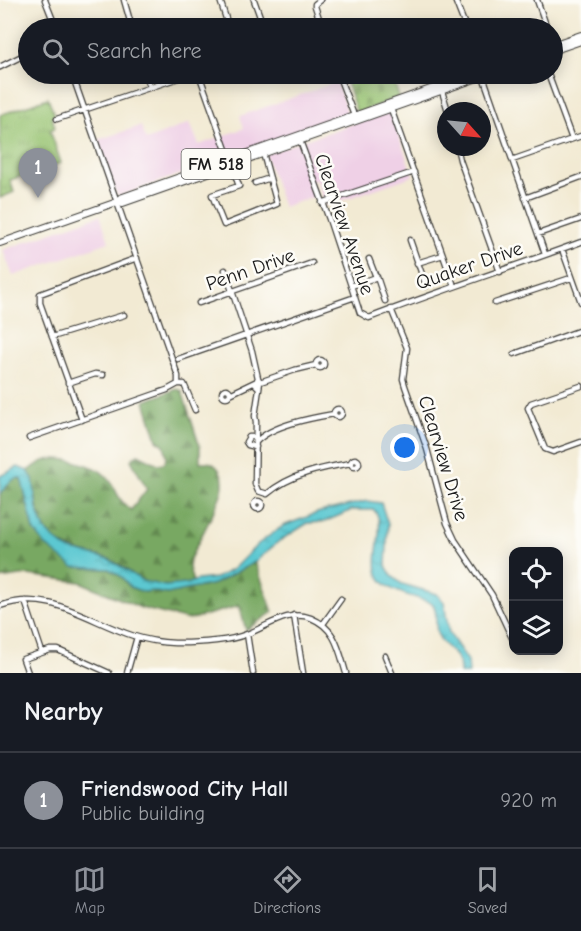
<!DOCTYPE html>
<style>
body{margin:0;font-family:"Comic Neue",sans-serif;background:#242831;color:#f1f3f6}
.controls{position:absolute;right:18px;bottom:18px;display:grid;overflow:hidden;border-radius:12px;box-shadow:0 3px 15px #0003}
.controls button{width:54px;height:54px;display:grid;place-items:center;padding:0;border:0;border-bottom:2px solid #363941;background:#171b24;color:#f1f3f6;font:30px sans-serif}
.compass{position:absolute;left:437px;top:102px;width:54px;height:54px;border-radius:50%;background:#171b24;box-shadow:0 3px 15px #0003;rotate:117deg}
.you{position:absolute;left:405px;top:448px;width:21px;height:21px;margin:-15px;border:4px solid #fff;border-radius:50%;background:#1a73e8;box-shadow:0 0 0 9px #1a73e833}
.badge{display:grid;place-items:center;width:39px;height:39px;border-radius:50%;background:#8c9099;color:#fff;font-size:20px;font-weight:700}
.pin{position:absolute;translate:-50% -50px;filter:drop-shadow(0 2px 3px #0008)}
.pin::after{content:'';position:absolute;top:32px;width:21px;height:18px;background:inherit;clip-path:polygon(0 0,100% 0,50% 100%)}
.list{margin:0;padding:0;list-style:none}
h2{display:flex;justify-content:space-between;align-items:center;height:78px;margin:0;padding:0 24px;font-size:26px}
h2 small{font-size:20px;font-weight:400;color:#9ea1a6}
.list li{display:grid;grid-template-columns:39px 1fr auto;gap:18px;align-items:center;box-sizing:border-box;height:96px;padding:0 24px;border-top:2px solid #363941}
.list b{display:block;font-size:22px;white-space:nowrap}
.list p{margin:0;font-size:20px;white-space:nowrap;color:#9ea1a6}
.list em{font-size:20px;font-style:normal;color:#9ea1a6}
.icon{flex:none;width:33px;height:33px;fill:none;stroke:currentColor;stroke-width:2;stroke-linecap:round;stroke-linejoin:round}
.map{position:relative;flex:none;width:581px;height:673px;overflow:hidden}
.search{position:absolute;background:#171b24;box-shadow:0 3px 15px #0003;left:18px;right:18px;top:18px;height:66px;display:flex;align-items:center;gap:15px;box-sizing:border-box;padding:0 21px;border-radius:33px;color:#9ea1a6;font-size:22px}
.sheet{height:174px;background:#171b24}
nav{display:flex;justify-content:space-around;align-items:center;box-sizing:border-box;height:84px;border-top:2px solid #363941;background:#171b24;font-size:16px;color:#9ea1a6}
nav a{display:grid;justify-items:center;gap:3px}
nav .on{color:#8c9099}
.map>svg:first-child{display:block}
</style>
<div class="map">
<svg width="581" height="673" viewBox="0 0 581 673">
<defs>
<pattern id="grass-tufts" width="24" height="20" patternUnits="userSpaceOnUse" patternTransform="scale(1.5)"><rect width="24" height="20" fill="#96c270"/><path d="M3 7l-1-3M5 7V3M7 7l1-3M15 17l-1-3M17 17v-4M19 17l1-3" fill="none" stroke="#81a660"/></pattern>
<pattern id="forest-firs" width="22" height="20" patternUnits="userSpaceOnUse" patternTransform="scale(1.5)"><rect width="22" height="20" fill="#78a862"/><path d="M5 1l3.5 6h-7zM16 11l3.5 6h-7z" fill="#628850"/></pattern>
<pattern id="cemetery-stones" width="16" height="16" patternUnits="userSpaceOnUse" patternTransform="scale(1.5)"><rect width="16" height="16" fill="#96c270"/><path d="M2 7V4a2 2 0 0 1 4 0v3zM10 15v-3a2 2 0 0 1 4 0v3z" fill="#81a660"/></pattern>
<pattern id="water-ripples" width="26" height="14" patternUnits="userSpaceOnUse" patternTransform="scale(1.5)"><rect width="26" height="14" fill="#5bc8d1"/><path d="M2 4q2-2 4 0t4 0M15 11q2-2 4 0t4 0" fill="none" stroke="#4fabb3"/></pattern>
</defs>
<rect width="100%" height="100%" fill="#fdfcf7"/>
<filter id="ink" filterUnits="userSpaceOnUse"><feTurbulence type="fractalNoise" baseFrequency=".0167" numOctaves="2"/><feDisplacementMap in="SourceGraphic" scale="12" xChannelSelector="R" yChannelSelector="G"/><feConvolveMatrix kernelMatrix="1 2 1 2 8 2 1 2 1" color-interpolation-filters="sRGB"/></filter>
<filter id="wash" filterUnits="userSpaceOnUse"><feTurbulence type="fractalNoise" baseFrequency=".008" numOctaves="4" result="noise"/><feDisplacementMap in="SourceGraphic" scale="24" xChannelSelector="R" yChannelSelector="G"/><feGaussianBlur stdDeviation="1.35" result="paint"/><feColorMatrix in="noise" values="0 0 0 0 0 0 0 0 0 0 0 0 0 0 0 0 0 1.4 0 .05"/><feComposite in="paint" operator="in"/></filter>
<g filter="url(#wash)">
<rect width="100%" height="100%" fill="#f2ead3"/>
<!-- built -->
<path fill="#efd0e6" d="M 337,82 L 348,115 L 119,196 L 116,193 L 97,140 L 141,126 L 146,140 L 190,123 L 199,145 L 244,128 L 240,116 Z
M 390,111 L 413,176 L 326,206 L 316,179 L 311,181 L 316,196 L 283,207 L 265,154 Z
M 100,215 L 109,242 L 13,276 L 3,250 Z"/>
<!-- grass -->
<path fill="url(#grass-tufts)" stroke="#596f46" stroke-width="1.5" d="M 48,98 L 55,115 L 52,116 L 55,128 L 50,130 L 61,163 L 10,180 L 14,192 L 0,198 L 0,115 Z"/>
<!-- forest -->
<path fill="url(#forest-firs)" stroke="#4a623f" stroke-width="1.5" d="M 177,389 L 182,391 L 200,447 L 200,462 C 219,459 227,478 221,494 C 213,516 200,538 190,559 L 189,568 L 193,582 C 179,587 152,587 139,579 C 129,572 120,563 108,559 C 86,551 63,553 47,532 C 33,514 39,489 28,471 C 33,468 38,463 44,461 C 59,455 95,464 106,476 C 117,487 115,498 131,510 L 147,489 L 131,460 L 138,454 L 158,464 L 164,463 L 167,457 L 164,445 L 157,440 L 145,401 Z
M 16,478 L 22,479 L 34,530 L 84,568 L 109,569 L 122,577 L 130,587 L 144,592 L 152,591 L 167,594 L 214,584 L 255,562 L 273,612 L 246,630 L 239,606 L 189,620 L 141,608 L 80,582 L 28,575 L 0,579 L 0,494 L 10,481 Z"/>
<!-- cemetery -->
<path fill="url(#cemetery-stones)" stroke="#596f46" stroke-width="1.5" d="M 343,74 L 391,74 L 399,97 L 357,113 Z"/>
<!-- water -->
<path fill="url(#water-ripples)" stroke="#3c7276" stroke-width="1.5" d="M 18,467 L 28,471 L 33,479 L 37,509 L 45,530 L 52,537 L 67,549 L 109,559 L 143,581 L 165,586 L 186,584 L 197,580 L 216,578 L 233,569 L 258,544 L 283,526 L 320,512 L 367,501 L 381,503 L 388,524 L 386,566 L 392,576 L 402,584 L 437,594 L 444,602 L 449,633 L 468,661 L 469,673 L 460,673 C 461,653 447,652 439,637 C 433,627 439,614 433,604 C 417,596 400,596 386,585 C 363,568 390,527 374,510 L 352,510 L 324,522 L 308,523 L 279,541 L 255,562 L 214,584 L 167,594 L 152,591 L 144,592 L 130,587 L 122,577 L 109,569 L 73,567 L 45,545 L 34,530 L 21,478 C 11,477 6,487 0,494 L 0,476 Z"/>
</g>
<g filter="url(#ink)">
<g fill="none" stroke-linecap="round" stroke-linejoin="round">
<defs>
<path id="minor" d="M 45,0 L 56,28
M 124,0 L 132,28
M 220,0 L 229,28
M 254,0 L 264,28
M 320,0 L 315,4 L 315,6 L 322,28
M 455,0 L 466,28
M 537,0 L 547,28
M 166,28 L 175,25 L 177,28
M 0,67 L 28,53
M 72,74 L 178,376 L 178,384
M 146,74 L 150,87
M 199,74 L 239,186 L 212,195 L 224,225 L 277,204 L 263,153
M 338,74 L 355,118
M 548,74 L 572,139
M 483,76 L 545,254
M 441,88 L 448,111
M 390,106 L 454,286
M 57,119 L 190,74
M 299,138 L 329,219 L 360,313 L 369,318 C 439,291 510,268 581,242
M 457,147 L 460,160 L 500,272
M 512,160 L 581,136
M 255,183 L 270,178
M 525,198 L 581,177
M 322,203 L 414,172
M 538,234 L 581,219
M 410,240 L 426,286
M 562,249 L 581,302
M 369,259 L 376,277
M 417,263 L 443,255
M 225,270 L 252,351 L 258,378
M 351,286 L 377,277 L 385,301
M 199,303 L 312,263
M 495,303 L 571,278
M 391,309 L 407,348 L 403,379 L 405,386 L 427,449 L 447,523 L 455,540 L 492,595 L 513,640
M 52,337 L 124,315
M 514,354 L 581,330
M 178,359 L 355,297
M316 364a4 4 0 1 1 8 0a4 4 0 1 1-8 0Z
M 260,382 L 295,370 L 316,365
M 68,383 L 95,374 L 103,375
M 178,384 L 184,384 L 195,410
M 581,386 L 531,403 L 528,408 L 545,449 L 553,452 L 581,442
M 258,387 L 255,384 L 258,378 L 260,382 L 255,416 L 256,422 L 255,484 L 258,491 L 267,494 C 291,474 321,468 351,463
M222 393a4 4 0 1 1 8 0a4 4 0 1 1-8 0Z
M 230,394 L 255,382
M334 413a4 4 0 1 1 8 0a4 4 0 1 1-8 0Z
M 82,420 L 40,303 L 40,294 L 137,258
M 29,438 L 167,390 L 178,384
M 256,442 C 272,425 311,418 334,414
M 256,447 L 248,445 L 246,442 L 249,437 L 256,437
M351 463a4 4 0 1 1 8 0a4 4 0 1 1-8 0Z
M254 505a4 4 0 1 1 8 0a4 4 0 1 1-8 0Z
M 25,601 L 42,652
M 0,606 C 49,588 89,622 134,636 C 162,645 187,644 216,641 C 226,640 237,638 247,634 C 267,627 288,609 311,618 C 336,628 339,650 346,673
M 294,615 L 303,673
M 323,624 L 341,599
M 247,634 L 253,673
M 385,656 L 392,673
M 28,673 L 23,659 L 50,650 L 58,650 L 109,673
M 127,673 L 137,637"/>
<path id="major" d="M 552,45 L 581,35
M 552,51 L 581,41
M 117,202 L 120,198 L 473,74
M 0,243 L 117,202 L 123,203 L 489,74"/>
</defs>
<!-- minor casing -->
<use href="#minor" stroke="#3c3b37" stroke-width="7"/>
<!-- major casing -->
<use href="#major" stroke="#3c3b37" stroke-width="8"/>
<!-- minor -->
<use href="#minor" stroke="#fff" stroke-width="4.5"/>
<!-- major -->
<use href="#major" stroke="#fff" stroke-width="6"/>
</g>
</g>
<g text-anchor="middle" stroke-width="5" stroke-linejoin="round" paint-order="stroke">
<!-- shield labels -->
<rect fill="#fdfcf7" stroke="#605f5e" stroke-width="1.5" x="181.5" y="149" width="69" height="30" rx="4.5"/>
<g font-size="18" font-weight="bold" fill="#1c1c1c">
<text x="216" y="170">FM 518</text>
</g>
<!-- street labels -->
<g font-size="20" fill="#1c1c1c" stroke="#fdfcf7">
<text transform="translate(345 224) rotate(71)" y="7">Clearview Avenue</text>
<text transform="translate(469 265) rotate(-19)" y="7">Quaker Drive</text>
<text transform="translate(250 269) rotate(-19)" y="7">Penn Drive</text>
<text transform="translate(444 458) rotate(73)" y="7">Clearview Drive</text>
</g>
</g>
</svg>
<div class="controls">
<button><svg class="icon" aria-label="locate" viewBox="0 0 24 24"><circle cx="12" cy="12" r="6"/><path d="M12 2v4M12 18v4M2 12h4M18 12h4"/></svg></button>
<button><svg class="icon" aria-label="layers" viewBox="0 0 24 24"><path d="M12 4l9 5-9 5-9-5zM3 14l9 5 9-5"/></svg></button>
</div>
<svg class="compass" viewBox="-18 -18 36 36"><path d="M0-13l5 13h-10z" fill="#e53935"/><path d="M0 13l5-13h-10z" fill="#9ea1a6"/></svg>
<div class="you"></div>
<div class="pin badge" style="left:38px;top:198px">1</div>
<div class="search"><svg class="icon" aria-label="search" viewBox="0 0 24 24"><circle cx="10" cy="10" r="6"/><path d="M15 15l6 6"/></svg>Search here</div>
</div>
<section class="sheet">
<h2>Nearby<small></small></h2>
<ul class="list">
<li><span class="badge">1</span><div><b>Friendswood City Hall</b><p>Public building</p></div><em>920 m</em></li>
</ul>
</section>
<nav>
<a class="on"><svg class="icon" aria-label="map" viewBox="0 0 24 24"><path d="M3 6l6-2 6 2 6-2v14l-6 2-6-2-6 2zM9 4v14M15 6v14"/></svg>Map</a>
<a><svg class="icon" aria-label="directions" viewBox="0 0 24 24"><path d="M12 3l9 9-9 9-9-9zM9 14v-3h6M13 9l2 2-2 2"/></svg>Directions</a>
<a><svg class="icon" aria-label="saved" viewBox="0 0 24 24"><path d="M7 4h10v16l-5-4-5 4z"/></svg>Saved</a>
</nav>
